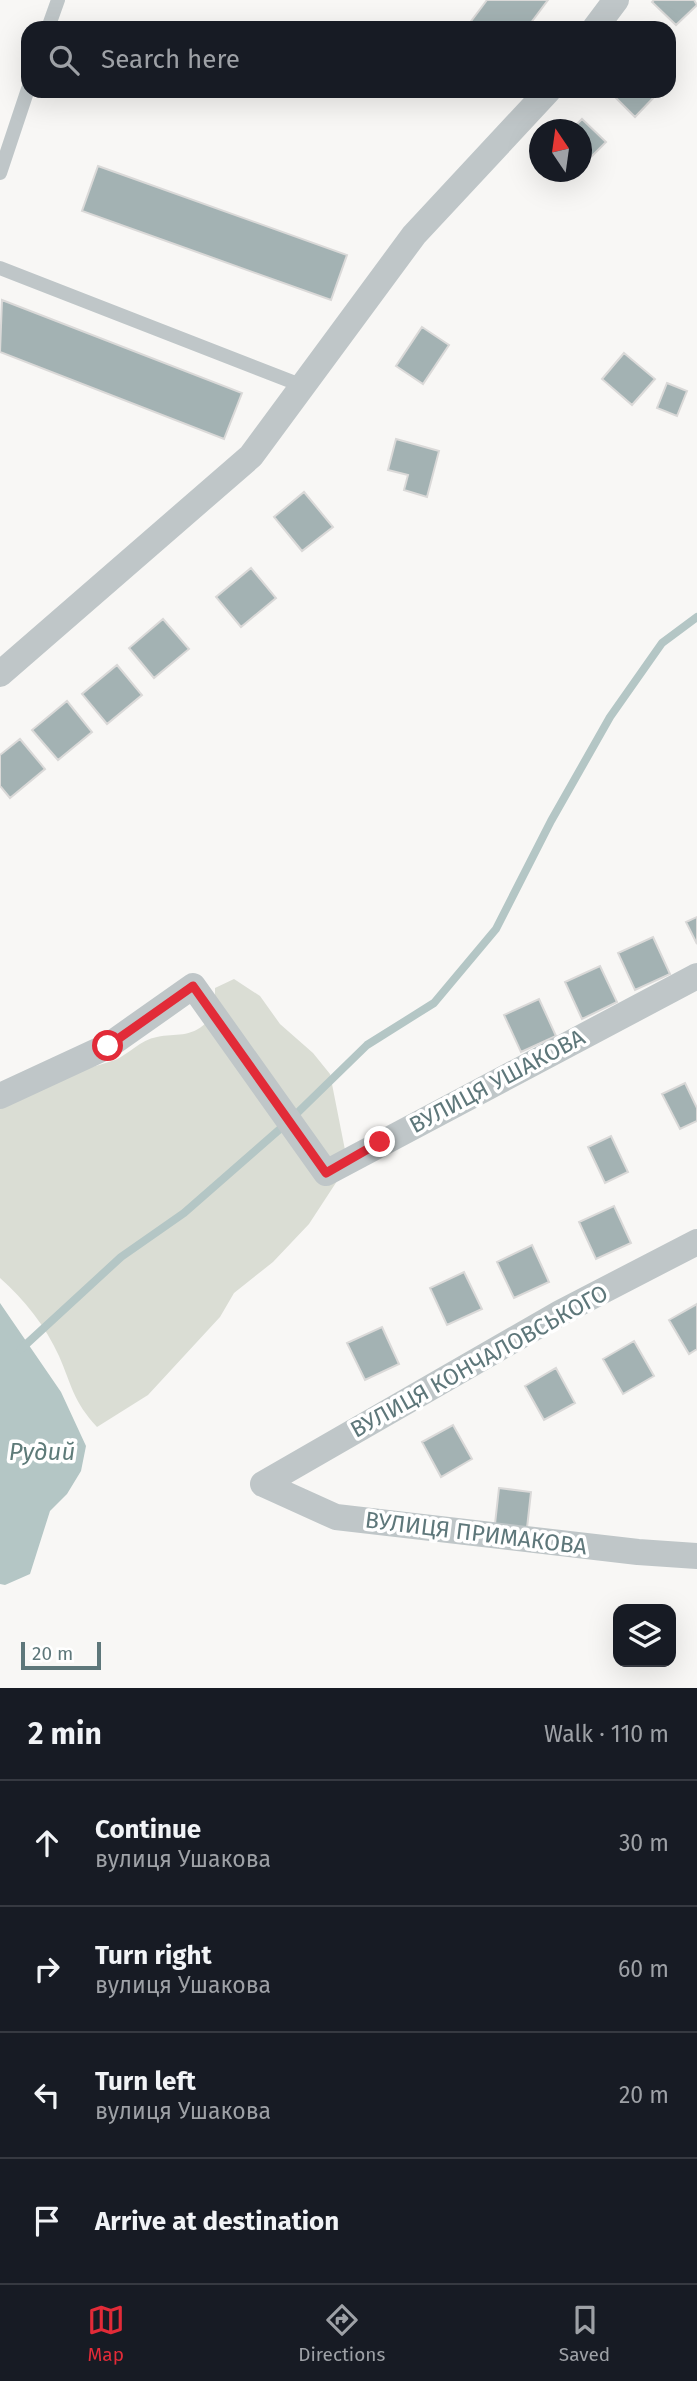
<!DOCTYPE html>
<meta charset="utf-8">
<style>
body{margin:0;font-family:"Fira Sans",sans-serif;background:#20242c;color:#f1f3f6}
.controls{position:absolute;right:21px;bottom:21px;display:grid;overflow:hidden;border-radius:14px;box-shadow:0 7px 28px #0002}
.controls button{width:63px;height:63px;display:grid;place-items:center;padding:0;border:0;border-bottom:2px solid #363941;background:#171b24;color:#f1f3f6;font:35px sans-serif}
.compass{position:absolute;left:529px;top:119px;width:63px;height:63px;border-radius:50%;background:#171b24;box-shadow:0 7px 28px #0002;rotate:347deg}
.scale{position:absolute;left:21px;bottom:18px;width:80px;box-sizing:border-box;padding-left:7px;border:4px solid #5e777a;border-top:0;font-size:19px;line-height:24px;white-space:nowrap;color:#5e777a;-webkit-text-stroke:5px #fff;paint-order:stroke}
.stop{position:absolute;width:21px;height:21px;margin:-16px;border:5px solid #e22b38;border-radius:50%;background:#fff}
.stop.end{background:#e22b38;border-color:#fff;box-shadow:0 2px 7px #0008}
.list{margin:0;padding:0;list-style:none}
h2{display:flex;justify-content:space-between;align-items:center;height:91px;margin:0;padding:0 28px;font-size:30px}
h2 small{font-size:23px;font-weight:400;color:#9ea1a6}
.list li{display:grid;grid-template-columns:46px 1fr auto;gap:21px;align-items:center;box-sizing:border-box;height:126px;padding:0 28px;border-top:2px solid #363941}
.list b{display:block;font-size:26px;white-space:nowrap}
.list p{margin:0;font-size:23px;white-space:nowrap;color:#9ea1a6}
.list em{font-size:23px;font-style:normal;color:#9ea1a6}
.icon{flex:none;width:38px;height:38px;fill:none;stroke:currentColor;stroke-width:2;stroke-linecap:round;stroke-linejoin:round}
.map{position:relative;flex:none;width:697px;height:1688px;overflow:hidden}
.search{position:absolute;background:#171b24;box-shadow:0 7px 28px #0002;left:21px;right:21px;top:21px;height:77px;display:flex;align-items:center;gap:18px;box-sizing:border-box;padding:0 24px;border-radius:21px;color:#9ea1a6;font-size:26px}
.sheet{height:595px;background:#171b24}
nav{display:flex;justify-content:space-around;align-items:center;box-sizing:border-box;height:98px;border-top:2px solid #363941;background:#171b24;font-size:19px;color:#9ea1a6}
nav a{display:grid;justify-items:center;gap:4px}
nav .on{color:#e22b38}
.map>svg:first-child{display:block}
</style>
<div class="map">
<svg width="697" height="1688" viewBox="0 0 697 1688">
<rect width="100%" height="100%" fill="#f8f7f5"/>
<!-- green -->
<path fill="#daddd4" d="M 234,979 L 260,996 L 280,1024 L 313,1053 L 330,1074 L 345,1150 L 341,1175 L 309,1224 L 273,1262 L 234,1293 L 220,1317 L 148,1395 L 97,1427 C 73,1401 72,1386 59,1356 C 46,1327 24,1299 0,1278 L 0,1087 C 39,1079 77,1073 115,1060 C 129,1054 140,1040 157,1037 C 176,1033 190,1038 206,1023 C 216,1014 215,1000 215,988 Z"/>
<!-- water -->
<path fill="#b4c6c5" d="M 0,1303 L 61,1392 L 86,1446 L 81,1471 L 67,1494 L 50,1511 L 30,1574 L 5,1585 L 0,1584 Z"/>
<g fill="none" stroke-linecap="round" stroke-linejoin="round">
<!-- stream -->
<path stroke="#b4c6c5" stroke-width="8" d="M 21,1349 L 121,1257 L 184,1213 L 288,1122 L 367,1045 L 434,1003 L 496,929 L 551,821 L 610,717 L 662,643 L 697,617"/>
</g>
<!-- building -->
<path fill="#a3b2b3" stroke="#dad9d8" stroke-width="2" d="M 487,0 L 548,0 L 527,28 L 466,28 Z
M 654,0 L 694,0 L 697,5 L 676,25 L 652,2 Z
M 613,91 L 653,91 L 657,94 L 635,117 L 611,93 Z
M 582,119 L 606,142 L 584,164 L 582,130 L 571,130 Z
M 98,166 L 347,255 L 331,300 L 82,211 Z
M 2,300 L 242,393 L 224,439 L 0,352 Z
M 422,327 L 449,345 L 423,384 L 396,366 Z
M 624,353 L 655,379 L 632,405 L 602,379 Z
M 667,383 L 687,391 L 677,416 L 657,408 Z
M 396,439 L 439,451 L 427,497 L 404,490 L 408,475 L 388,470 Z
M 304,492 L 333,527 L 302,551 L 274,517 Z
M 251,568 L 276,598 L 241,627 L 216,597 Z
M 163,619 L 189,649 L 154,678 L 129,648 Z
M 117,665 L 142,695 L 107,724 L 82,694 Z
M 67,701 L 92,732 L 58,760 L 32,730 Z
M 20,739 L 45,769 L 10,798 L 0,786 L 0,755 Z
M 697,917 L 697,944 L 686,922 Z
M 653,937 L 670,974 L 635,990 L 618,953 Z
M 600,966 L 617,1002 L 582,1019 L 565,982 Z
M 539,999 L 556,1036 L 521,1052 L 504,1015 Z
M 685,1083 L 697,1108 L 697,1121 L 680,1129 L 662,1094 Z
M 611,1136 L 628,1172 L 605,1183 L 588,1147 Z
M 614,1206 L 631,1243 L 596,1259 L 579,1222 Z
M 532,1245 L 549,1282 L 514,1298 L 497,1262 Z
M 464,1272 L 482,1309 L 447,1325 L 430,1288 Z
M 697,1304 L 697,1349 L 689,1354 L 669,1320 Z
M 382,1327 L 399,1364 L 365,1380 L 347,1343 Z
M 634,1341 L 654,1376 L 623,1394 L 603,1359 Z
M 556,1368 L 575,1403 L 544,1420 L 525,1386 Z
M 453,1425 L 472,1459 L 441,1477 L 422,1442 Z
M 499,1488 L 531,1492 L 527,1528 L 495,1524 Z"/>
<g fill="none" stroke-linecap="round" stroke-linejoin="round">
<!-- service -->
<path stroke="#bfc6c8" stroke-width="14" d="M 48,28 L 58,0
M 0,173 L 28,89
M 0,268 L 303,386"/>
<!-- minor -->
<path stroke="#bfc6c8" stroke-width="26" d="M 595,28 L 616,0
M 0,674 L 251,456 L 414,235 L 548,91
M 0,1096 L 108,1046 L 193,986 L 326,1173 L 697,976
M 263,1484 L 560,1313 L 697,1242
M 263,1484 L 336,1517 L 638,1552 L 697,1556"/>
</g>
<g fill="none" stroke-linecap="round" stroke-linejoin="round">
<!-- route -->
<path stroke="#e22b38" stroke-width="9" d="M 108,1046 L 193,986 L 326,1173 L 380,1142"/>
</g>
<g text-anchor="middle" stroke-width="7" stroke-linejoin="round" paint-order="stroke">
<!-- street labels -->
<g font-size="23" fill="#5e777a" stroke="#fff">
<text transform="translate(497 1081) rotate(-28)" y="8">ВУЛИЦЯ УШАКОВА</text>
<text transform="translate(479 1361) rotate(-29)" y="8">ВУЛИЦЯ КОНЧАЛОВСЬКОГО</text>
<text transform="translate(476 1533) rotate(7)" y="8">ВУЛИЦЯ ПРИМАКОВА</text>
</g>
<!-- water labels -->
<g font-size="24" font-style="italic" fill="#5e7b79" stroke="#fff">
<text x="42" y="1460">Рудий</text>
</g>
</g>
</svg>
<div class="controls">
<button><svg class="icon" aria-label="layers" viewBox="0 0 24 24"><path d="M12 4l9 5-9 5-9-5zM3 14l9 5 9-5"/></svg></button>
</div>
<svg class="compass" viewBox="-18 -18 36 36"><path d="M0-13l5 13h-10z" fill="#e53935"/><path d="M0 13l5-13h-10z" fill="#9ea1a6"/></svg>
<div class="scale">20 m</div>
<div class="stop" style="left:108px;top:1046px"></div>
<div class="stop end" style="left:380px;top:1142px"></div>
<div class="search"><svg class="icon" aria-label="search" viewBox="0 0 24 24"><circle cx="10" cy="10" r="6"/><path d="M15 15l6 6"/></svg>Search here</div>
</div>
<section class="sheet">
<h2>2 min<small>Walk · 110 m</small></h2>
<ul class="list">
<li><svg class="icon" aria-label="ahead" viewBox="0 0 24 24"><path d="M12 20V5M6 11l6-6 6 6"/></svg><div><b>Continue</b><p>вулиця Ушакова</p></div><em>30 m</em></li>
<li><svg class="icon" aria-label="right" viewBox="0 0 24 24"><path d="M7 20v-9h11M14 6l5 5-5 5"/></svg><div><b>Turn right</b><p>вулиця Ушакова</p></div><em>60 m</em></li>
<li><svg class="icon" aria-label="left" viewBox="0 0 24 24"><path d="M17 20v-9H6M10 6l-5 5 5 5"/></svg><div><b>Turn left</b><p>вулиця Ушакова</p></div><em>20 m</em></li>
<li><svg class="icon" aria-label="arrive" viewBox="0 0 24 24"><path d="M6 21V4h12l-3 4 3 4H6"/></svg><div><b>Arrive at destination</b></div></li>
</ul>
</section>
<nav>
<a class="on"><svg class="icon" aria-label="map" viewBox="0 0 24 24"><path d="M3 6l6-2 6 2 6-2v14l-6 2-6-2-6 2zM9 4v14M15 6v14"/></svg>Map</a>
<a><svg class="icon" aria-label="directions" viewBox="0 0 24 24"><path d="M12 3l9 9-9 9-9-9zM9 14v-3h6M13 9l2 2-2 2"/></svg>Directions</a>
<a><svg class="icon" aria-label="saved" viewBox="0 0 24 24"><path d="M7 4h10v16l-5-4-5 4z"/></svg>Saved</a>
</nav>
